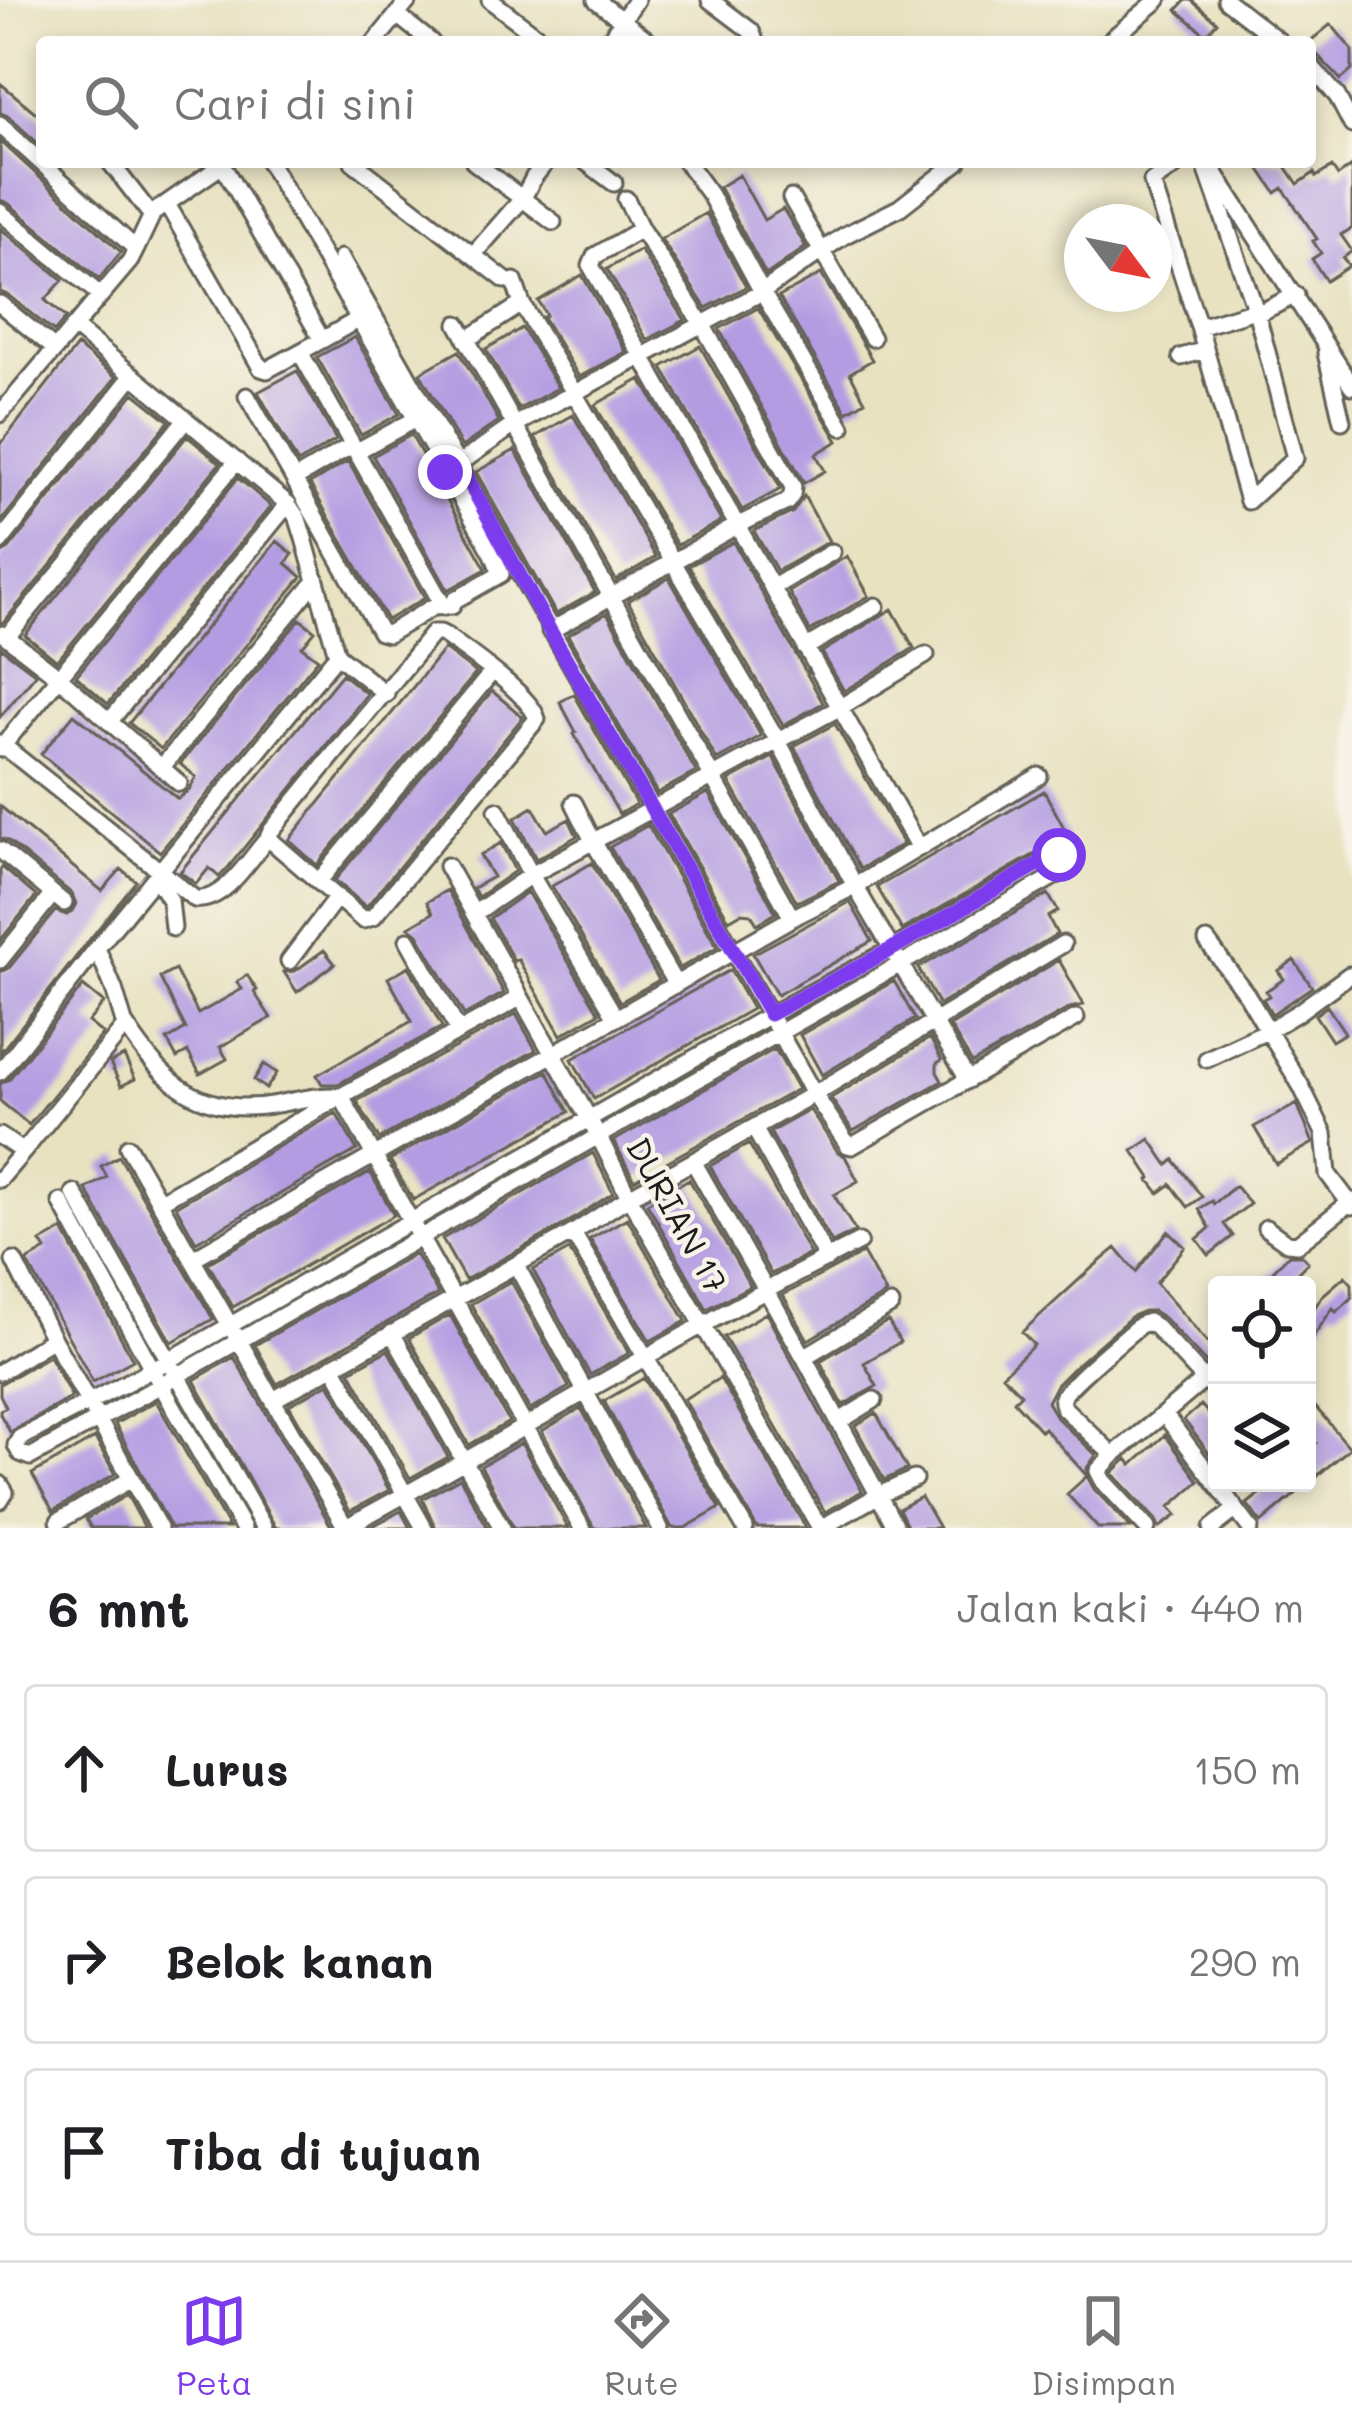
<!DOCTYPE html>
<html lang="id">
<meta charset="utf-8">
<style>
body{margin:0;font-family:Mali,sans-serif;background:#f2f2f2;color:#202124}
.controls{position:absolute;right:36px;bottom:36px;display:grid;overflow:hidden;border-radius:12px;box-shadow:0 6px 18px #0003}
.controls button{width:108px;height:108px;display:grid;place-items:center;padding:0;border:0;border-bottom:3px solid #e0e0e0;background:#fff;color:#202124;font:60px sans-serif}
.compass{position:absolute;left:1064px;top:204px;width:108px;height:108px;border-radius:50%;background:#fff;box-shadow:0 6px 18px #0003;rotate:122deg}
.stop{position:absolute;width:36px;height:36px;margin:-27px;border:9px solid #7c3aed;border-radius:50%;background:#fff}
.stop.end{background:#7c3aed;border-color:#fff;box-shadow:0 3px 12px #0008}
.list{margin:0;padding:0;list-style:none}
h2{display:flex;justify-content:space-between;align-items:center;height:156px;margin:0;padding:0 48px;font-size:51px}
h2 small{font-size:39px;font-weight:400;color:#757577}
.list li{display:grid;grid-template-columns:78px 1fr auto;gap:36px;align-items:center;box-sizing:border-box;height:168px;margin:0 24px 24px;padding:0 24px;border:3px solid #e0e0e0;border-radius:12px}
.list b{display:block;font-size:45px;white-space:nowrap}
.list em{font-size:39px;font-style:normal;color:#757577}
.icon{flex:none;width:66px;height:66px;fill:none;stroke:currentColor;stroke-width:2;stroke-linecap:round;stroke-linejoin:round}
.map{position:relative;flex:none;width:1352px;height:1528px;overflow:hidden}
.search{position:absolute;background:#fff;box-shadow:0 6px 18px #0003;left:36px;right:36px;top:36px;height:132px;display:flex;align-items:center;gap:30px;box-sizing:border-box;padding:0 42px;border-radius:12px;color:#757577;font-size:45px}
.sheet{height:732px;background:#fff}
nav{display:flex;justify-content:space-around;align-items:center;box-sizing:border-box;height:168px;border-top:3px solid #e0e0e0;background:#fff;font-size:33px;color:#757577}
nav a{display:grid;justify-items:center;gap:6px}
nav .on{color:#7c3aed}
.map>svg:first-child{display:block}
</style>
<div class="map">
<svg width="1352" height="1528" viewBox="0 0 1352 1528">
<rect width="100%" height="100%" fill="#f7f3e8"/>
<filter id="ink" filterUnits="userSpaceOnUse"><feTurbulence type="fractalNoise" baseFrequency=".00833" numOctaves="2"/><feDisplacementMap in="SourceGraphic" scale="24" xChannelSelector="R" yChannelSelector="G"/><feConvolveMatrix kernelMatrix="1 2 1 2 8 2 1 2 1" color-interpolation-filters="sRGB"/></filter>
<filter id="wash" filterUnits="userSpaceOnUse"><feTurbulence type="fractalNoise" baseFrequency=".004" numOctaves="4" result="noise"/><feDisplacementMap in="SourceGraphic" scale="48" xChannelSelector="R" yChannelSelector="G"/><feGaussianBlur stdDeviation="2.7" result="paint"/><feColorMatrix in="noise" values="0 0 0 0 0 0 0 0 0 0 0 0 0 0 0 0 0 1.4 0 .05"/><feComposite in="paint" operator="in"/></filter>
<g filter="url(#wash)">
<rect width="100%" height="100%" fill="#e8e2c1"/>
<g id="blocks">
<!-- building -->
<path fill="#b49ce2" d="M 1186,0 L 1191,0 L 1217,22 L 1206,35 L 1177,10 Z
M 1331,24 L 1352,50 L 1352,70 L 1341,80 L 1310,47 L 1309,42 Z
M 0,83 L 42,118 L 42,147 L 8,116 L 0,113 Z
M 0,141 L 121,252 L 99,279 L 8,203 L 0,200 Z
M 1255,162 L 1283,162 L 1298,184 L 1314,173 L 1316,177 L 1332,167 L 1338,176 L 1352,166 L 1352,228 L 1341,235 L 1352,251 L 1343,258 L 1349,266 L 1326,281 L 1312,259 L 1321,253 L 1313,241 L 1317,239 L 1283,188 L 1276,193 Z
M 739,175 L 764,220 L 783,209 L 806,247 L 766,275 L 719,187 Z
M 706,213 L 746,287 L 706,308 L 661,239 Z
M 0,228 L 63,280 L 45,300 L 66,318 L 54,332 L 8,295 L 0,292 Z
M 640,250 L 685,320 L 647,340 L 607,269 Z
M 821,274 L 872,360 L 850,373 L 865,401 L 847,412 L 779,297 Z
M 582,275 L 626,352 L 579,377 L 543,317 L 546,315 L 538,301 Z
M 758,308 L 838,441 L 816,454 L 825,471 L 804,483 L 719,329 Z
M 522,328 L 558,388 L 519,409 L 486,349 Z
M 355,337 L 399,414 L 361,435 L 317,357 Z
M 77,346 L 116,377 L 0,523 L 0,445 Z
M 700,346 L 781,489 L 742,510 L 662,367 Z
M 459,351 L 499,421 L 462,447 L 420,373 Z
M 297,371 L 336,440 L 298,463 L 258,392 Z
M 641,379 L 721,521 L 677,545 L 595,405 Z
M 134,393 L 169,421 L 4,622 L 0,623 L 0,554 L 9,549 Z
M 573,415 L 656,557 L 616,580 L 535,437 Z
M 411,435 L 486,569 L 448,590 L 373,456 Z
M 187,436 L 220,463 L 57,661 L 25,635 Z
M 515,450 L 595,592 L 556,614 L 476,472 Z
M 348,461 L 425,598 L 387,620 L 310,484 Z
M 238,478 L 271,506 L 108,704 L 76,676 Z
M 804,496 L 829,541 L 777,571 L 754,531 L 793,512 Z
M 277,541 L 293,554 L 286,563 L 302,577 L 161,749 L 129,723 Z
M 733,542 L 823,703 L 783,725 L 689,566 Z
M 847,556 L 869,596 L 810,631 L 789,592 Z
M 669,578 L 761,736 L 717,760 L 628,601 Z
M 892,609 L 914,648 L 844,691 L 822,652 Z
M 607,613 L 696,772 L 657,793 L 568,635 Z
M 300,619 L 315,631 L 302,647 L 318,659 L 160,852 L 41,754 L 74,714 L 178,799 L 189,790 L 196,777 L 180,764 Z
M 0,647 L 36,674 L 0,717 Z
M 444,649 L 476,673 L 317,865 L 289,840 Z
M 342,674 L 367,694 L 227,869 L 219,877 L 209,868 L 196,884 L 180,872 Z
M 492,691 L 523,717 L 366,907 L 335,880 Z
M 574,694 L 636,804 L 619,814 L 574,734 L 576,732 L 560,702 Z
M 835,724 L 903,844 L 860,869 L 794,746 Z
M 773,757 L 839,881 L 797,902 L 729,781 Z
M 1044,791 L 1068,835 L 902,930 L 877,887 Z
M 708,793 L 776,913 L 757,924 L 751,914 L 741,913 L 729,920 L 669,814 Z
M 0,806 L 102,891 L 121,869 L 136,881 L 0,1053 L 0,972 L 9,968 L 55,911 L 67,915 L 72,911 L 76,904 L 72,894 L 8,841 L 0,838 Z
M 533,807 L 547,831 L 569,819 L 577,836 L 536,859 L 515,818 Z
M 648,825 L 717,947 L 680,968 L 610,847 Z
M 501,843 L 515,871 L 478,897 L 473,888 L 493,877 L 480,855 Z
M 592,863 L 659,980 L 620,1002 L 552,886 Z
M 2,867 L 36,896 L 0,941 L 0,870 Z
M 447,890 L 504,993 L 464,1015 L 418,934 L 409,927 L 433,913 L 427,902 Z
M 527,892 L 599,1013 L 561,1035 L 518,959 L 514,961 L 490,918 Z
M 1048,894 L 1058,911 L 1048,917 L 1057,934 L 939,1005 L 918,968 Z
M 850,902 L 872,941 L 777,995 L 753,954 Z
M 324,950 L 335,964 L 297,992 L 284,972 L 295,971 Z
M 1059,960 L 1084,1005 L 1070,1008 L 972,1063 L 950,1026 Z
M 1294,960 L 1312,987 L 1272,1014 L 1263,999 L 1269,996 L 1266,991 L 1284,979 L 1278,971 Z
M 409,966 L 442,1027 L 338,1084 L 322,1084 L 317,1075 L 412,1021 L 388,978 Z
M 175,970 L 198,1014 L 242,989 L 237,982 L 247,975 L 257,990 L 254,992 L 271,1018 L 220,1047 L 227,1059 L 200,1074 L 188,1052 L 177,1058 L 167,1040 L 186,1029 L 160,978 Z
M 730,970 L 752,1009 L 594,1099 L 572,1059 Z
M 894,981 L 915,1019 L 822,1075 L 800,1035 Z
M 83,986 L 104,1003 L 88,1022 L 103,1034 L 29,1125 L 0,1101 L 0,1084 L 9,1079 Z
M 1327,1006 L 1345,1033 L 1332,1041 L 1315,1015 Z
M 516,1014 L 536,1050 L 379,1139 L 357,1101 Z
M 930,1038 L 942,1060 L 937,1063 L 937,1072 L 942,1081 L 853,1131 L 831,1098 Z
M 775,1049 L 798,1089 L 634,1180 L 614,1141 Z
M 124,1056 L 135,1079 L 121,1086 L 110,1063 Z
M 264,1064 L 277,1073 L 266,1089 L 254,1080 Z
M 547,1071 L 569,1112 L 413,1200 L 390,1160 Z
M 1297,1104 L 1313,1143 L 1276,1164 L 1254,1127 Z
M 810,1110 L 838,1152 L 845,1156 L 858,1181 L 834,1195 L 855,1231 L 832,1243 L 770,1132 Z
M 336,1113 L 357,1150 L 196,1242 L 176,1206 Z
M 1150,1139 L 1168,1165 L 1174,1160 L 1202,1197 L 1188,1207 L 1171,1184 L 1159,1193 L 1149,1180 L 1151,1178 L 1133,1151 Z
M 749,1144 L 810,1254 L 771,1274 L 710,1166 Z
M 593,1153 L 613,1193 L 567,1223 L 465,1280 L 442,1239 Z
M 119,1156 L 213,1319 L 172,1342 L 86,1189 L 107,1177 L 101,1166 Z
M 370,1172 L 394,1215 L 233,1307 L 208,1263 Z
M 689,1179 L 750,1286 L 707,1309 L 647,1203 Z
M 1235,1186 L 1250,1204 L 1224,1224 L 1233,1236 L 1209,1255 L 1197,1239 L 1210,1228 L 1199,1209 L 1212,1201 L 1214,1204 Z
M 627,1218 L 686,1321 L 650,1341 L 590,1239 Z
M 63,1230 L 133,1360 L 93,1382 L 27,1261 L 46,1250 L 41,1242 Z
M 1168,1231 L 1185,1247 L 1156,1283 L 1208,1343 L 1217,1334 L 1217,1357 L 1206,1363 L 1164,1318 L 1153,1311 L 1144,1311 L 1132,1316 L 1076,1365 L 1056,1385 L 1047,1402 L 1056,1417 L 1096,1455 L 1087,1468 L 1087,1476 L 1094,1489 L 1131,1528 L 1098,1528 L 1067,1494 L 1087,1476 L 1044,1428 L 1041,1431 L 1014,1401 L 1021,1394 L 1002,1375 L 1034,1345 L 1022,1332 L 1092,1268 L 1116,1248 L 1136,1272 Z
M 569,1250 L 629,1353 L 590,1375 L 533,1270 Z
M 863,1253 L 886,1294 L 808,1340 L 783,1295 Z
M 415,1254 L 438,1294 L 277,1384 L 255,1345 Z
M 1289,1255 L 1301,1255 L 1308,1262 L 1286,1285 L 1259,1285 Z
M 1345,1276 L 1352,1284 L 1352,1298 L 1336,1312 L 1333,1308 L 1307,1345 L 1307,1320 L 1322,1296 Z
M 511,1281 L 569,1387 L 530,1410 L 471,1304 Z
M 766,1313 L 862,1491 L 825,1512 L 724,1337 Z
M 450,1315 L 509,1422 L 469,1445 L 409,1338 Z
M 888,1321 L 900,1342 L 864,1363 L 877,1386 L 843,1405 L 820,1361 Z
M 388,1350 L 448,1457 L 410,1478 L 350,1371 Z
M 49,1356 L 72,1397 L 10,1432 L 0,1414 L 0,1410 L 6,1407 L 0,1395 L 0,1384 Z
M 234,1357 L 332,1528 L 276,1528 L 194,1380 Z
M 644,1378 L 720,1508 L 685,1528 L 672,1528 L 604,1401 Z
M 720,1378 L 806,1528 L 757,1528 L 684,1399 Z
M 329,1383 L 389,1490 L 350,1511 L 289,1405 Z
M 1307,1397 L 1350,1448 L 1261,1523 L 1247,1504 L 1273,1483 L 1307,1483 L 1307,1451 L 1316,1443 L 1307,1432 Z
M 156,1401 L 229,1528 L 171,1528 L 115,1424 Z
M 1201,1405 L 1217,1423 L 1217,1464 L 1184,1420 Z
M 581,1408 L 646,1528 L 594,1528 L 542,1431 Z
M 876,1413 L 907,1469 L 884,1480 L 855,1426 Z
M 1165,1435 L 1199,1481 L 1170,1507 L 1177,1515 L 1159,1528 L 1156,1520 L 1112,1473 L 1127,1459 L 1132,1465 Z
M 95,1438 L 115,1474 L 53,1511 L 32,1474 Z
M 521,1443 L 568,1528 L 514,1528 L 481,1466 Z
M 460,1478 L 488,1528 L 436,1528 L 422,1499 Z
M 127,1495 L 145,1528 L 91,1528 L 86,1519 Z
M 921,1497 L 931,1514 L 939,1528 L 908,1528 L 899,1509 Z
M 401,1511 L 410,1528 L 369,1528 Z"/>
</g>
</g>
<g filter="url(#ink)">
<use href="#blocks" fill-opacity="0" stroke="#636156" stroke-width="3"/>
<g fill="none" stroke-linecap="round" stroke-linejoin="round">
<defs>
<path id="minor" d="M 490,0 L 545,42
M 596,0 L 650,42
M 710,0 L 751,31 L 754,38 L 753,42
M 1226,0 L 1280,42
M 397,15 L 431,42
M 375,42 L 409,0
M 608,42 L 636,0
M 1108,42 L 1158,0
M 1310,65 L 1337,96 L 1352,125
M 0,125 L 136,249 L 130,261 L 0,414
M 110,162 L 148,211 L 153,213 L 218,168 L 224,168 L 322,340 L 359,319
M 353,162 L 505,280
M 474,162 L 553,222
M 586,162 L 614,183
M 686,162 L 710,195 L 762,292 L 842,427
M 1181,162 L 1152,182 L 1199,327 L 1248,501 L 1295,458 L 1257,314 L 1204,162
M 1213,170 L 1352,386
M 791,198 L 872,338
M 167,204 L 261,368 L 267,370 L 322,340
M 0,212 L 100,295
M 641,229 L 595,256 L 591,266 L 919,848
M 136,249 L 153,213
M 473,255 L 523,198 L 534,177 L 546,162
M 341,258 L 814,1094 L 848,1145 L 852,1146 L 1076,1018
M 514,281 L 522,304 L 778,741 L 855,886 L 968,1080
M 0,304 L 55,349
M 1257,314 L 1296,295
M 458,324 L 792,918
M 74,327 L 288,504 L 298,519 L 303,535 L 337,655 L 386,694
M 1199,327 L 1255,310
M 466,340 L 522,304
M 300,352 L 444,607
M 1326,353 L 1342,421
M 1181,357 L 1205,350
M 247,396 L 380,632 L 388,634 L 433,607 L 452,606 L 455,600 L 501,574 L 493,554 L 269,162
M 357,451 L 414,420
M 453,468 L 513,426 L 762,292 L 845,235 L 899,208 L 958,162
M 295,479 L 352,445
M 0,542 L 133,375
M 772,588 L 832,552
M 550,631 L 738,525 L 787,502 L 792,495 L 793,487 L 702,324 L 641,229 L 626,199
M 433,633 L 440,633 L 446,636 C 469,653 530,694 537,719 L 373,917 L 363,920 L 268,838 L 271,831 Z
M 3,634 L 60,678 L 179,783
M 7,637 L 186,419
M 805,648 L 876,606
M 109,722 L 288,504
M 0,743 L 195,899 C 224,903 250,858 268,838
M 0,749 L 237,461
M 162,767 L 315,582
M 574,803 L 593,841 L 676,985
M 497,810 L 531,875 L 616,1018
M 0,850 L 64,903
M 1057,854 L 1066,867 L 1062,872 L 161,1385 L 30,1457 L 20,1453 L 16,1445 L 20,1438 L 168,1361 L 771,1014 L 892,949 Z
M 447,866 L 598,1135 L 629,1197 L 820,1528
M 156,878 L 170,900 L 173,928
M 319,881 L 493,671
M 475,913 L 531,875 L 839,708 L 926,655
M 408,940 L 458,1030
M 1207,941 L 1247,995 L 1301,1086 L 1324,1133 L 1328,1174 L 1352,1206
M 0,960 L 53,894
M 289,961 L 337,897
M 125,1024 C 163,1084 202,1118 277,1104 C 299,1100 318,1095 341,1096 L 582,1528
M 1207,1059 L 1267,1031 L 1297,1013 L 1349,975
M 0,1072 L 97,948 L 337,655
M 754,1128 L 827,1259
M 0,1136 L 23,1152 L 0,1179
M 128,1147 L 346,1528
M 23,1152 L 125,1026 L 114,989 L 97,948
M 693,1161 L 804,1357 L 896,1528
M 74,1193 L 264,1528
M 61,1202 L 161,1385 L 243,1528
M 159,1202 L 341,1096 L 520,998
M 1266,1228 L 1287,1243 L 1297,1244 L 1352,1201
M 573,1233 L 745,1528
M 192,1259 L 792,918 L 855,886 L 1039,776
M 14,1261 L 53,1339 L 159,1528
M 516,1265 L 660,1528
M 392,1333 L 502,1528
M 804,1357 L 891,1305
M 333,1366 L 424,1528
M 1217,1369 L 1164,1414 L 1250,1528
M 0,1372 L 53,1339
M 273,1400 L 573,1233 L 629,1197 L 814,1094 L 1063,944
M 838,1422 L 874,1400
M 1113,1455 L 1064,1408 C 1063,1405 1061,1402 1062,1399 C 1064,1388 1127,1336 1140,1325 L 1148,1322 L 1156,1327 L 1204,1379
M 0,1484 L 5,1492 L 0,1500
M 59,1521 L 131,1479
M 344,1528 C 517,1435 683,1330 859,1242
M 821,1528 L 879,1495 L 914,1479
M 1147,1528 L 1103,1481 L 1098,1471 L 1113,1455 L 1164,1414
M 1212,1528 L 1236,1509"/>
</defs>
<!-- minor casing -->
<use href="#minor" stroke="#636156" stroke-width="21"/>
<!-- minor -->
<use href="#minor" stroke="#fff" stroke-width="15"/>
</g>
</g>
<g fill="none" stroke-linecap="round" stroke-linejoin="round" filter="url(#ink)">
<!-- route -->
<path stroke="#7c3aed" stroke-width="15" d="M 445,472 L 460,465 L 550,631 L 770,1014 L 892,949 L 1054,855 L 1059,855"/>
</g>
<g text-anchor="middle" stroke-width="9" stroke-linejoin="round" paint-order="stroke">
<!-- street labels -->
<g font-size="33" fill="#1c1c1c" stroke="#f7f3e8">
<text transform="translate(677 1215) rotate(61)" y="12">DURIAN 17</text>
</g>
</g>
</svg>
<div class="controls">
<button><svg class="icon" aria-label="locate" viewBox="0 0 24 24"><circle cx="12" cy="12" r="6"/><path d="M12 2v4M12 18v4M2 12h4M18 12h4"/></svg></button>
<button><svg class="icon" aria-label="layers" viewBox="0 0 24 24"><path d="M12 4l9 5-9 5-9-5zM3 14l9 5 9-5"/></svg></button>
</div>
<svg class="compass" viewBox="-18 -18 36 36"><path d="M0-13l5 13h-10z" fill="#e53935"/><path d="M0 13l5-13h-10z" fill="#757577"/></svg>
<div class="stop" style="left:1059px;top:855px"></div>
<div class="stop end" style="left:445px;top:472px"></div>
<div class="search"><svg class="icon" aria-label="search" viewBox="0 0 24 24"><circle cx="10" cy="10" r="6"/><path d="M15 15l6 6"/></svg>Cari di sini</div>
</div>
<section class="sheet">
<h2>6 mnt<small>Jalan kaki · 440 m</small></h2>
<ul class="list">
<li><svg class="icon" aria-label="ahead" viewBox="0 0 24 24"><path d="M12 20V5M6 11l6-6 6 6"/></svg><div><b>Lurus</b></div><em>150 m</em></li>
<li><svg class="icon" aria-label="right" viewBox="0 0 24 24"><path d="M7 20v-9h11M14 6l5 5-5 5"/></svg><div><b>Belok kanan</b></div><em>290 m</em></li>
<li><svg class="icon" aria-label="arrive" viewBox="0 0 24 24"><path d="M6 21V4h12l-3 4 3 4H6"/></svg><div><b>Tiba di tujuan</b></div></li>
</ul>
</section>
<nav>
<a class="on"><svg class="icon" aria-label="map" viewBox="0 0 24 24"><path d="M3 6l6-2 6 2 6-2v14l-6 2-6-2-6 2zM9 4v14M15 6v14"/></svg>Peta</a>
<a><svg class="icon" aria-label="directions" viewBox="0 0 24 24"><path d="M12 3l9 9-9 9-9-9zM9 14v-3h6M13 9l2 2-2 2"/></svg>Rute</a>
<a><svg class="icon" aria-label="saved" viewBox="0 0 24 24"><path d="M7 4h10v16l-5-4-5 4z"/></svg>Disimpan</a>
</nav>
